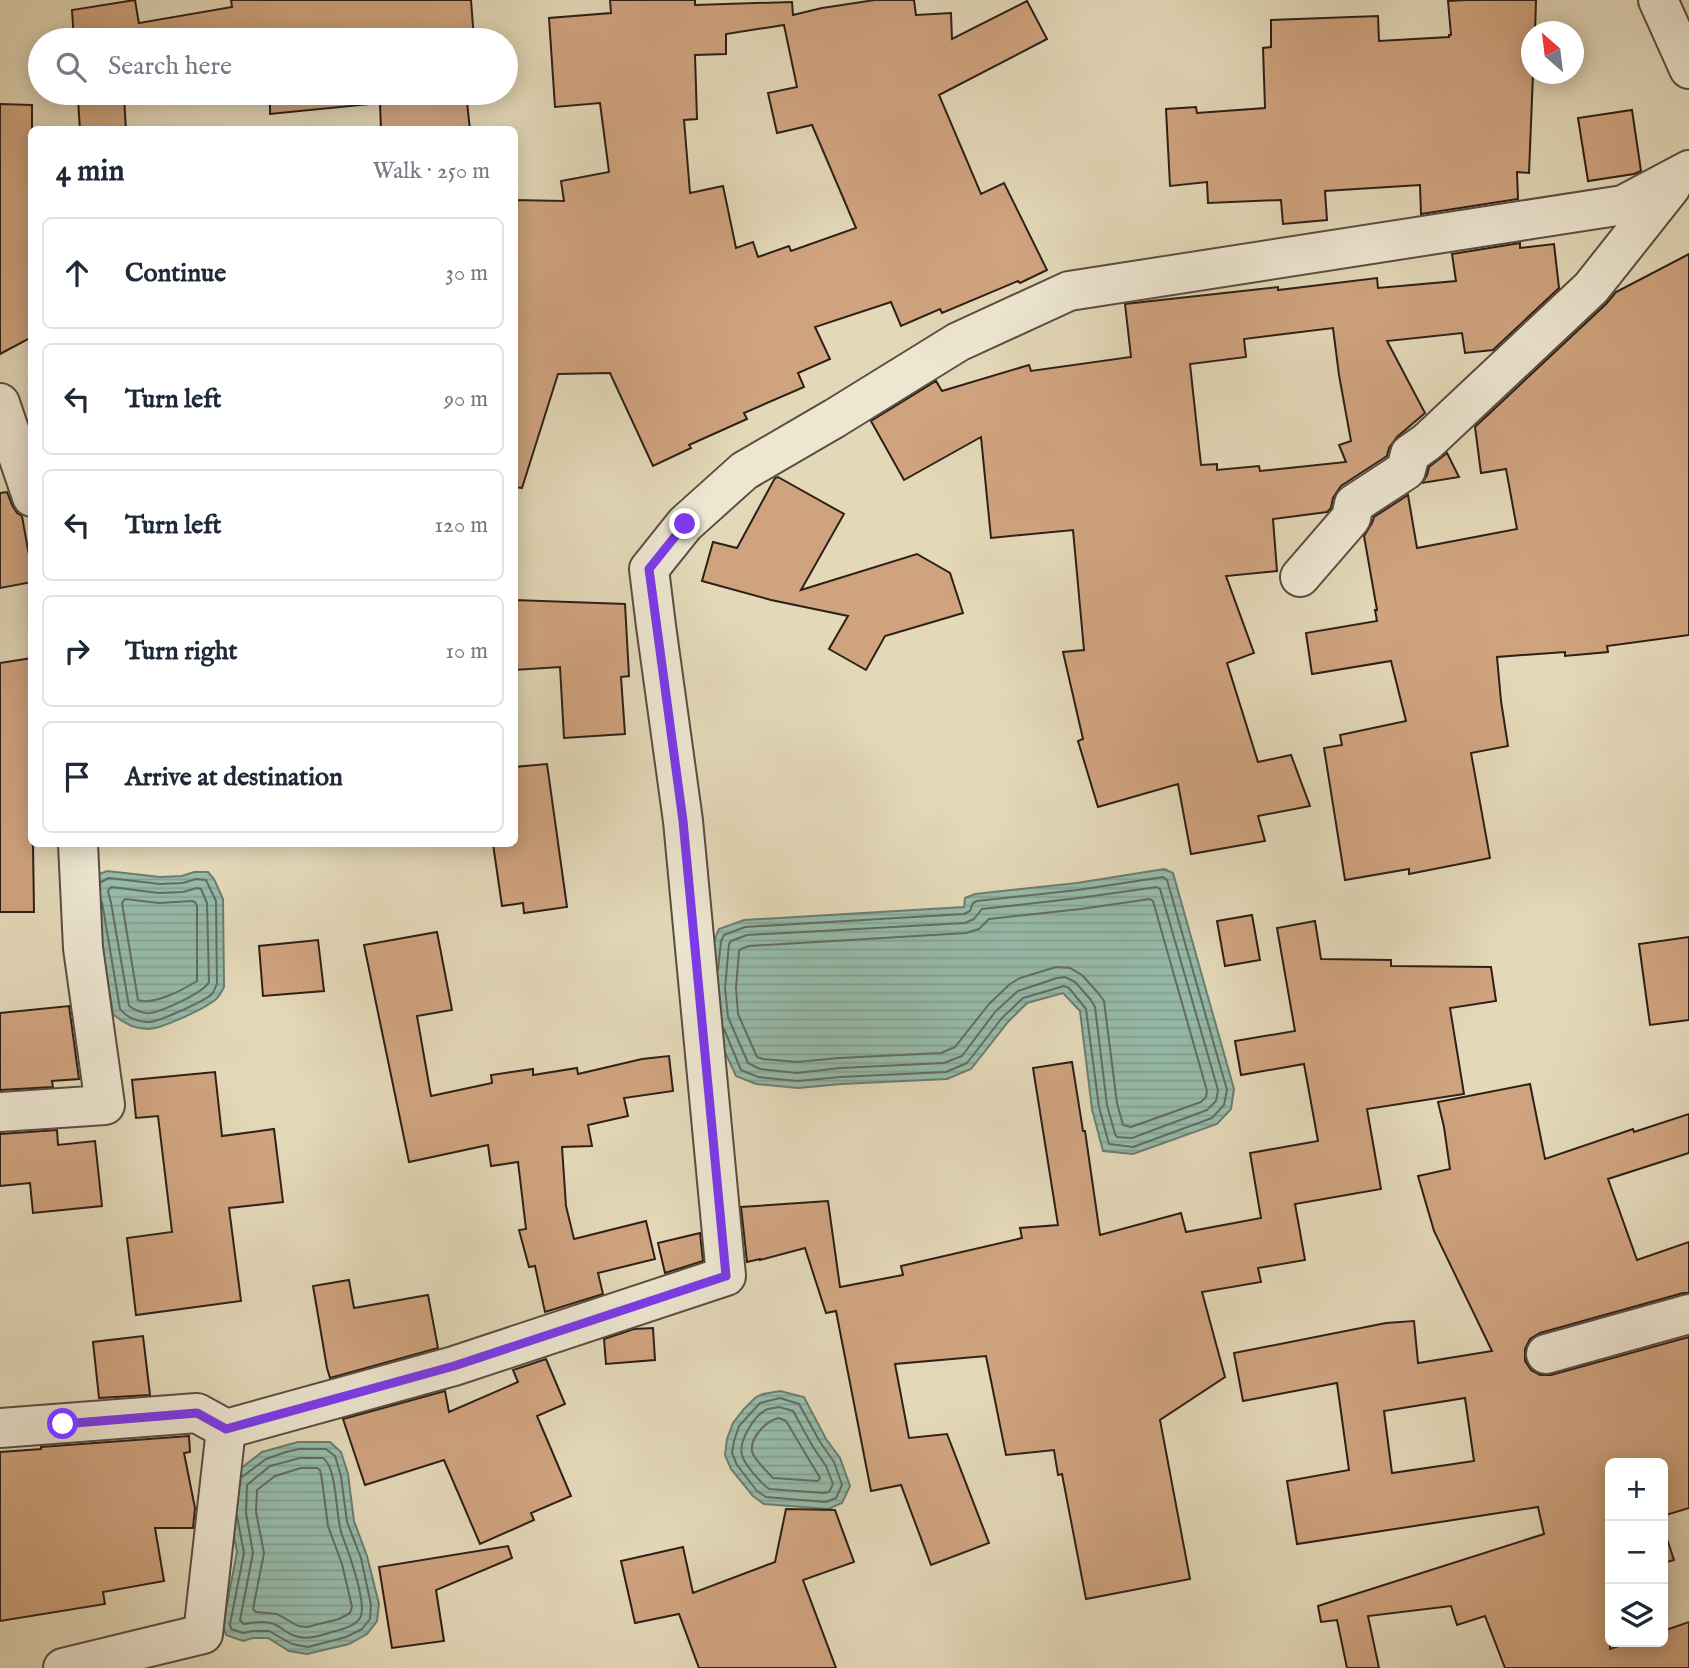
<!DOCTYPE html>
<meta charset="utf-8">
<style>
body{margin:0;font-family:"IM FELL English",serif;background:#f2f2f3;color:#1f2937}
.controls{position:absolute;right:21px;bottom:21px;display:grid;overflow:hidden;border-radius:10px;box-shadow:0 4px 18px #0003}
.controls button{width:63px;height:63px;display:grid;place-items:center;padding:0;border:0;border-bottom:2px solid #e0e1e3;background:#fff;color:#1f2937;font:35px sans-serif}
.compass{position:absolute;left:1521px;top:21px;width:63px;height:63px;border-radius:50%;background:#fff;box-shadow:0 4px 18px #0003;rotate:332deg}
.stop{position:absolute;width:21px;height:21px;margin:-16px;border:5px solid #7c3aed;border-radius:50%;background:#fff}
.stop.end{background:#7c3aed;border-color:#fff;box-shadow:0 2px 7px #0008}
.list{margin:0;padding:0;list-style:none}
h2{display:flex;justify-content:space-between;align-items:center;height:91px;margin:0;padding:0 28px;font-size:30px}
h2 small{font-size:23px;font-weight:400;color:#747a83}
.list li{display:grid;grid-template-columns:46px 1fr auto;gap:21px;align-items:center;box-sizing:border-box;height:112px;margin:0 14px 14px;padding:0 14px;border:2px solid #e0e1e3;border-radius:10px}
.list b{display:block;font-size:26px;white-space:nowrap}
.list em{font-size:23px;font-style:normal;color:#747a83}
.icon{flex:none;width:38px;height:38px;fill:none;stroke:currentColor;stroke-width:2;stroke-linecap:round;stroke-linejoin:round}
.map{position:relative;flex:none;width:1689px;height:1668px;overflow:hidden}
.search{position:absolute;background:#fff;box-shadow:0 4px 18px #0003;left:28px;top:28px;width:490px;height:77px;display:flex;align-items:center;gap:18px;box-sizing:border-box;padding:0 24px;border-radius:38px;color:#747a83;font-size:26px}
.panel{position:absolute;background:#fff;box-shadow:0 4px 18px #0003;left:28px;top:126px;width:490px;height:721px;border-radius:10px}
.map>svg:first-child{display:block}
</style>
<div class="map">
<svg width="1689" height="1668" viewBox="0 0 1689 1668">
<defs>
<pattern id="water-rules" width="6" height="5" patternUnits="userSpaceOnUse" patternTransform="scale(1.75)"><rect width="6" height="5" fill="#96bbaa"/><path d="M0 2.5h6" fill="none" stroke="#82a092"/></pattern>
</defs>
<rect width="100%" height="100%" fill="#e3d8b8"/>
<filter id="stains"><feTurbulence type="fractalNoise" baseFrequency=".00286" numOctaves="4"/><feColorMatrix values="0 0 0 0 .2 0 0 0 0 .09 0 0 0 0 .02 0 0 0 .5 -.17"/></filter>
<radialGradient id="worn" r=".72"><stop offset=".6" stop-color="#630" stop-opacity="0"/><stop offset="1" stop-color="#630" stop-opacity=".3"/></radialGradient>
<!-- water -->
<path fill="url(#water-rules)" stroke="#6c7d70" stroke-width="2" d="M 1164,869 L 1173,873 L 1234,1089 L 1231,1109 L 1217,1124 L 1133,1154 L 1103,1151 L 1092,1109 L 1080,1011 L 1063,993 L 1027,1003 L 1008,1022 L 971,1069 L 947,1079 L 841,1084 L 798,1088 L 756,1084 L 736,1076 C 729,1060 717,1038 713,1021 C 707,998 709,949 719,929 L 744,920 L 964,907 L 965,898 L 975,894 L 1077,883 Z
M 107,871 L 160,877 L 182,876 L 194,872 L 208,872 L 214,879 L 223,899 L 224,987 C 222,991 219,997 215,1000 C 204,1009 161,1029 148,1029 C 135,1029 123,1023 113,1014 L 96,906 L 97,875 Z
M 780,1391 L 804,1397 L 826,1439 L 840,1458 L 850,1486 L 842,1503 L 828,1509 L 764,1504 L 753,1496 L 731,1469 L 725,1455 L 727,1439 L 733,1423 L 744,1409 L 756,1397 L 763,1394 Z
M 298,1442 L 330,1442 L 341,1452 L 348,1474 L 354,1521 L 367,1556 L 379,1604 L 377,1621 L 367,1634 L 349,1644 L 307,1654 L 289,1651 L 268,1638 L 253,1638 L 243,1641 L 226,1635 L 223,1625 L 237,1552 L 232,1527 L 236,1472 L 262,1452 Z"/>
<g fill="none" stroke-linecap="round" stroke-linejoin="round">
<!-- shore -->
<path stroke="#626d61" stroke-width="2" d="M 101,882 L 109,878 L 160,884 L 183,883 L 196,879 L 206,880 L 216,901 L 217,984 C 216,986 213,993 212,994 C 205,1001 160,1021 150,1022 C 139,1023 126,1017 120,1009 L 102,902
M 111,887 L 159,893 L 183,892 L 197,888 L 201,889 L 207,903 L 209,982 C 203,993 163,1011 150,1013 C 142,1014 135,1010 129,1006 L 111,903 L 108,891 Z
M 1157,887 L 1160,889 L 1218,1090 L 1216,1101 L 1207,1110 L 1132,1138 L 1117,1137 L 1115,1134 L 1107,1105 L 1095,1007 L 1091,1000 L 1075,982 L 1065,977 L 1057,978 L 1018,991 L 995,1012 L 962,1056 L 944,1063 L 840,1068 L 797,1073 L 760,1069 L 748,1063 L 728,1017 L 725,988 L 729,944 L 731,941 L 747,935 L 965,923 L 974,919 L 982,909 L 1079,898 Z
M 125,899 L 159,903 L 192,901 L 195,902 L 197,906 L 197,981 C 184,989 153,1006 138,1000 L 122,903 Z
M 1150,899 L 1153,901 L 1207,1091 L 1206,1097 L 1201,1102 L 1131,1127 L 1123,1125 L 1117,1103 L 1104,1001 L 1099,994 L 1082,975 L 1070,968 L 1056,967 L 1020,978 L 1010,984 L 989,1004 L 955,1047 L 941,1053 L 839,1058 L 797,1062 L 763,1059 L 757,1057 L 738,1014 L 736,988 L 739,951 L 741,949 L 749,946 L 966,933 L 979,929 L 989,919 L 1081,909 Z
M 718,970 L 721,941 L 724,935 L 745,927 L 964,914 L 970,911 L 973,903 L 977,901 L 1078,890 L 1163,877 L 1167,880 L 1227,1090 L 1224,1105 L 1212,1118 L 1133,1147 L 1109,1144 L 1099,1107 L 1086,1009 L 1069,988 L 1064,986 L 1023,998 L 1002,1018 L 967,1063 L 946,1072 L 840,1077 L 797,1081 L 758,1077 L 741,1070 L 724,1029
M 780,1398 L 799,1404 L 820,1442 L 834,1462 L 842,1485 L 836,1498 L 826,1502 L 766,1497 L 757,1491 L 737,1465 L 732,1453 L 734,1441 L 739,1426 L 760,1403 Z
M 779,1407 L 793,1411 L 813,1447 L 826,1466 L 833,1484 L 829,1492 L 824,1493 L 769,1489 C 761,1483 744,1464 742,1455 C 738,1441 755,1414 768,1409 C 771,1408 775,1408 779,1407 Z
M 779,1418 L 786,1421 L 820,1478 L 818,1481 L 773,1478 C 768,1473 753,1458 752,1451 C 750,1437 767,1420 779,1418 Z
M 300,1458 L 323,1458 C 338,1469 335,1516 342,1535 C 348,1550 368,1605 360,1618 C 355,1626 341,1630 332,1632 C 320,1636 307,1640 295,1636 C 288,1634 282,1628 276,1625 C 267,1620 254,1622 244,1624 L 240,1620 L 253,1553 L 246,1513 L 247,1485 L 270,1466 Z
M 301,1468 L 317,1468 L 320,1470 L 322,1480 L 328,1526 L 342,1564 L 352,1607 L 350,1613 L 339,1619 L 307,1627 L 298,1626 L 277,1614 L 256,1612 L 253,1609 L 264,1553 L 256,1512 L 257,1490 L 275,1476 Z
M 237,1516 L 244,1553 L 230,1624 L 231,1629 L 243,1633 L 253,1631 L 269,1631 L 292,1644 L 308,1647 L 346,1637 L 362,1629 L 370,1619 L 371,1605 L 361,1558 L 347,1522 L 341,1476 L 335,1456 L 326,1449 L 299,1449 L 286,1452 L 266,1459 L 242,1477"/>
</g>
<!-- building -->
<path fill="#cfa37e" stroke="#2e1f18" stroke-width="2" fill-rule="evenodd" d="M 135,0 L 139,24 L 139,23 L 232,7 L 231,0 L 471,0 L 474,40 L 140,40 L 140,32 L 89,40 L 74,40 L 72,10 Z
M 610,0 L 695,0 L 695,5 L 792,2 L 793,15 L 822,8 L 875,0 L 914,0 L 916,15 L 951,13 L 952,39 L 1027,1 L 1047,39 L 939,95 L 981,194 L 1004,183 L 1047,270 L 1020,283 L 1018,281 L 942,313 L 940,309 L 901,326 L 891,302 L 815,327 L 830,359 L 798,373 L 804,387 L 744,413 L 747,419 L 689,445 L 691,448 L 653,466 L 610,373 L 558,374 L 522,488 L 514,487 L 514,200 L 564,201 L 561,181 L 609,172 L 600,103 L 555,107 L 549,18 L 611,13 ZM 784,25 L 797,87 L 768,93 L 777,133 L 812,125 L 856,228 L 791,251 L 789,246 L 758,257 L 753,242 L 736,248 L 723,186 L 690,193 L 684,120 L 697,119 L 695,55 L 726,54 L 726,34 Z
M 1466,0 L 1536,0 L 1535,32 L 1531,32 L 1531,74 L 1533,74 L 1529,173 L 1517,172 L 1518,199 L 1421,214 L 1420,185 L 1325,191 L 1327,220 L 1283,224 L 1281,200 L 1208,203 L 1207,182 L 1170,186 L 1166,109 L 1196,107 L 1197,113 L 1265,108 L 1263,48 L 1271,47 L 1271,20 L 1378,16 L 1379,41 L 1449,37 L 1449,35 L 1451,35 L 1448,1 Z
M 270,93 L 479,93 L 480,100 L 467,102 L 470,130 L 381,130 L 380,103 L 270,114 Z
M 124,97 L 126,130 L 80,130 L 78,100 Z
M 0,104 L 32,105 L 32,337 L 0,354 Z
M 1632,110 L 1641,171 L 1634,174 L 1588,181 L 1578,118 Z
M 1520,243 L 1520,248 L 1554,244 L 1559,288 L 1493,350 L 1465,353 L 1462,333 L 1387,341 L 1425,413 L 1397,437 L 1389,448 L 1387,456 L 1341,486 L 1333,498 L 1331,508 L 1327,512 L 1273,519 L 1277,571 L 1226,576 L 1254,653 L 1227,663 L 1258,762 L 1291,755 L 1310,806 L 1258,816 L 1265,841 L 1191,854 L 1178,784 L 1098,807 L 1078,741 L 1083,739 L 1063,652 L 1084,650 L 1073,530 L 991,538 L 981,437 L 904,480 L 871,421 L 936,381 L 942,391 L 1029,365 L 1031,371 L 1131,357 L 1125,304 L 1278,287 L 1278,290 L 1377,278 L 1378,288 L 1456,281 L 1452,254 ZM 1333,328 L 1339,375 L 1351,441 L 1339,445 L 1346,462 L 1260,471 L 1259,466 L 1217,470 L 1217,464 L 1201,465 L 1190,364 L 1246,357 L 1244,339 Z
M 1689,254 L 1689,635 L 1607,646 L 1608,652 L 1565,656 L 1565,652 L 1497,657 L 1501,701 L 1508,746 L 1471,753 L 1490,858 L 1409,874 L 1409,869 L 1345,880 L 1324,748 L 1342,745 L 1340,735 L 1406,721 L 1391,661 L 1312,674 L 1306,633 L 1377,621 L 1375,610 L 1377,610 L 1364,536 L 1372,523 L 1374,517 L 1408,495 L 1417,548 L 1517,529 L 1506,469 L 1481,473 L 1475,427 L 1606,304 L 1616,292 Z
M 1447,453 L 1459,477 L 1422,483 L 1427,475 L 1429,467 Z
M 778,477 L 844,514 L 801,590 L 917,554 L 950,573 L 963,613 L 885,636 L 866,670 L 829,649 L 848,616 L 771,600 L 702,581 L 713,542 L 737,548 L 775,478 Z
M 7,492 L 12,505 L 17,513 L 22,516 L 32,572 L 32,582 L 0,588 L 0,493 Z
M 514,600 L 625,604 L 629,676 L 621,677 L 625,734 L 564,738 L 560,667 L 514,670 Z
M 32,658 L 32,844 L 33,844 L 34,912 L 0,912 L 0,663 Z
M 547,764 L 567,907 L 524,913 L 523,903 L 502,906 L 493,844 L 514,844 L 514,767 Z
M 1252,915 L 1260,960 L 1225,966 L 1217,921 Z
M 1315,921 L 1321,959 L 1391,960 L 1391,966 L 1491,967 L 1496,1001 L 1450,1008 L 1464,1094 L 1367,1109 L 1381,1189 L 1295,1204 L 1305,1260 L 1258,1268 L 1261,1282 L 1202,1292 L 1225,1377 L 1160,1420 L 1190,1579 L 1086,1599 L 1062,1474 L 1058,1475 L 1054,1450 L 1006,1455 L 986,1356 L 895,1364 L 909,1438 L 947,1434 L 989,1543 L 931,1565 L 901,1485 L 871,1491 L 836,1311 L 826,1313 L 805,1248 L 760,1260 L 760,1259 L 747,1262 L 741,1207 L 828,1201 L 840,1287 L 903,1275 L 901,1266 L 1022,1238 L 1020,1228 L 1058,1225 L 1033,1068 L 1072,1062 L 1083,1131 L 1085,1131 L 1100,1235 L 1181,1213 L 1186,1232 L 1261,1218 L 1250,1153 L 1318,1141 L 1304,1064 L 1241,1075 L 1235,1041 L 1295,1031 L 1277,928 Z
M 437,932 L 452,1010 L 417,1016 L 431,1096 L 492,1083 L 491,1075 L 533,1069 L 533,1075 L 577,1068 L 578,1074 L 642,1059 L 669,1056 L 673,1091 L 624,1098 L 628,1116 L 588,1125 L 592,1146 L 562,1147 L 566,1206 L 574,1239 L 646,1221 L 655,1259 L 598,1273 L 603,1294 L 545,1312 L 535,1266 L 529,1267 L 519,1230 L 526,1229 L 518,1162 L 491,1166 L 488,1145 L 409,1162 L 364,945 Z
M 1689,937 L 1689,1020 L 1650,1025 L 1639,944 Z
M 318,940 L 324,991 L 263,996 L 259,946 Z
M 69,1006 L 79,1079 L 52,1081 L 53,1087 L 0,1090 L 0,1013 Z
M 215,1072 L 222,1136 L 274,1129 L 283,1202 L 229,1208 L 241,1301 L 136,1315 L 127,1238 L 172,1232 L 158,1116 L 136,1118 L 132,1080 Z
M 1530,1084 L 1545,1159 L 1633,1129 L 1634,1132 L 1689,1114 L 1689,1153 L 1608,1179 L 1637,1260 L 1689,1242 L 1689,1293 L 1683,1293 L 1540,1333 L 1530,1339 L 1525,1349 L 1525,1361 L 1531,1370 L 1540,1375 L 1551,1375 L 1689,1337 L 1689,1508 L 1663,1516 L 1663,1463 L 1610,1463 L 1610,1649 L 1632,1642 L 1663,1642 L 1663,1631 L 1689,1622 L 1689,1668 L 1505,1668 L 1485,1616 L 1457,1625 L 1451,1606 L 1368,1616 L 1379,1668 L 1347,1668 L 1337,1620 L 1321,1622 L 1318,1606 L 1544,1534 L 1538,1507 L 1297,1544 L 1287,1481 L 1349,1470 L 1337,1383 L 1243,1401 L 1234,1353 L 1386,1323 L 1414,1321 L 1418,1363 L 1492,1351 L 1434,1231 L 1418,1176 L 1450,1169 L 1444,1127 L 1438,1102 ZM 1465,1398 L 1474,1461 L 1392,1473 L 1384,1411 Z
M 57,1130 L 58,1145 L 95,1141 L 102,1206 L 33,1213 L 30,1183 L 0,1186 L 0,1134 Z
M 700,1233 L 703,1261 L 665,1273 L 658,1243 Z
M 349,1280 L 354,1308 L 428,1295 L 438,1348 L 330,1378 L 327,1368 L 313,1286 Z
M 653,1328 L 655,1360 L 606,1364 L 604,1339 L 634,1329 Z
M 143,1336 L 150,1395 L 99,1398 L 93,1342 Z
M 546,1359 L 565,1404 L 537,1416 L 571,1496 L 531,1513 L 534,1520 L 480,1544 L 444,1460 L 365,1485 L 343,1419 L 445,1391 L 449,1412 L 518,1382 L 513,1370 Z
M 189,1436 L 190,1452 L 184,1453 L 195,1508 L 193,1528 L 155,1528 L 164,1581 L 103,1592 L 105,1604 L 0,1621 L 0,1452 L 41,1449 L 41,1447 Z
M 786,1509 L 835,1510 L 854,1562 L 803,1580 L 836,1668 L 699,1668 L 679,1614 L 635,1623 L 621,1561 L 683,1547 L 693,1593 L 775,1562 Z
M 1663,1527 L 1674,1560 L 1663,1563 Z
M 508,1546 L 512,1558 L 436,1590 L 444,1641 L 392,1648 L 379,1567 Z"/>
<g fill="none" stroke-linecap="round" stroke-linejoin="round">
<defs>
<path id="minor" d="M 1658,0 L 1689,69
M 0,403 L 32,497
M 1300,577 L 1351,518 L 1354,504 L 1406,470 L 1410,454 L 1427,442 L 1591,288 L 1671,187
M 0,1112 L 105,1105 L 83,948 L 78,844
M 1546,1354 L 1689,1314
M 0,1428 L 197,1413 L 226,1429
M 63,1668 L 203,1634 L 226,1429 L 454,1366 L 726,1276 L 683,821 L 656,626 L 649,569 L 685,524 L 744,471 L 835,418 L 958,342 L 1069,291 L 1623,205 L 1689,170"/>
</defs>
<!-- minor casing -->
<use href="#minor" stroke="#5b4d40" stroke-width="42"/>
<!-- minor -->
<use href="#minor" stroke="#ede6d1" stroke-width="38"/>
</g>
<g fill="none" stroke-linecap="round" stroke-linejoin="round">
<!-- route -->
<path stroke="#7c3aed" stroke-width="9" d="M 63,1424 L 197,1413 L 226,1429 L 454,1366 L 726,1276 L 683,821 L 649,569 L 685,524"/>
</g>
<rect width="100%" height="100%" filter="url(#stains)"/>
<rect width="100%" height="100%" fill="url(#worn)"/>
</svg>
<div class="controls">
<button>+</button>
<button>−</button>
<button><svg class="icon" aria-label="layers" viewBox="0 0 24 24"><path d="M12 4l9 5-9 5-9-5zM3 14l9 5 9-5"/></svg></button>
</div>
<svg class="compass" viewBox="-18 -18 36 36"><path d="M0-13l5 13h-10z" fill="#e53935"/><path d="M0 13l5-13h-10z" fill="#747a83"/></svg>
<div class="stop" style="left:63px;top:1424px"></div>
<div class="stop end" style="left:685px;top:524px"></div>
<div class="search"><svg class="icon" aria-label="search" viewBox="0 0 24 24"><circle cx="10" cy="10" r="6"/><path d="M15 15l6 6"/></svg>Search here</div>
<section class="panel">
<h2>4 min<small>Walk · 250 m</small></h2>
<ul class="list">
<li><svg class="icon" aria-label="ahead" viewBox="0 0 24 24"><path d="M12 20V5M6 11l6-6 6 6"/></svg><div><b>Continue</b></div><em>30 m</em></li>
<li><svg class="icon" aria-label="left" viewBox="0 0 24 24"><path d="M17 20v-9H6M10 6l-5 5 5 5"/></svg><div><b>Turn left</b></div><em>90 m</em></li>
<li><svg class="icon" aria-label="left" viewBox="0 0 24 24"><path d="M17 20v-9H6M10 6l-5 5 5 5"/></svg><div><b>Turn left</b></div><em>120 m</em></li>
<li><svg class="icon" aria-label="right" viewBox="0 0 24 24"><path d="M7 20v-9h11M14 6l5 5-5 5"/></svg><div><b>Turn right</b></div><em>10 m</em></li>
<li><svg class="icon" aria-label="arrive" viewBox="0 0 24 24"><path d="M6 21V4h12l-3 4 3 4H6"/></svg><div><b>Arrive at destination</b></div></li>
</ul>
</section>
</div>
